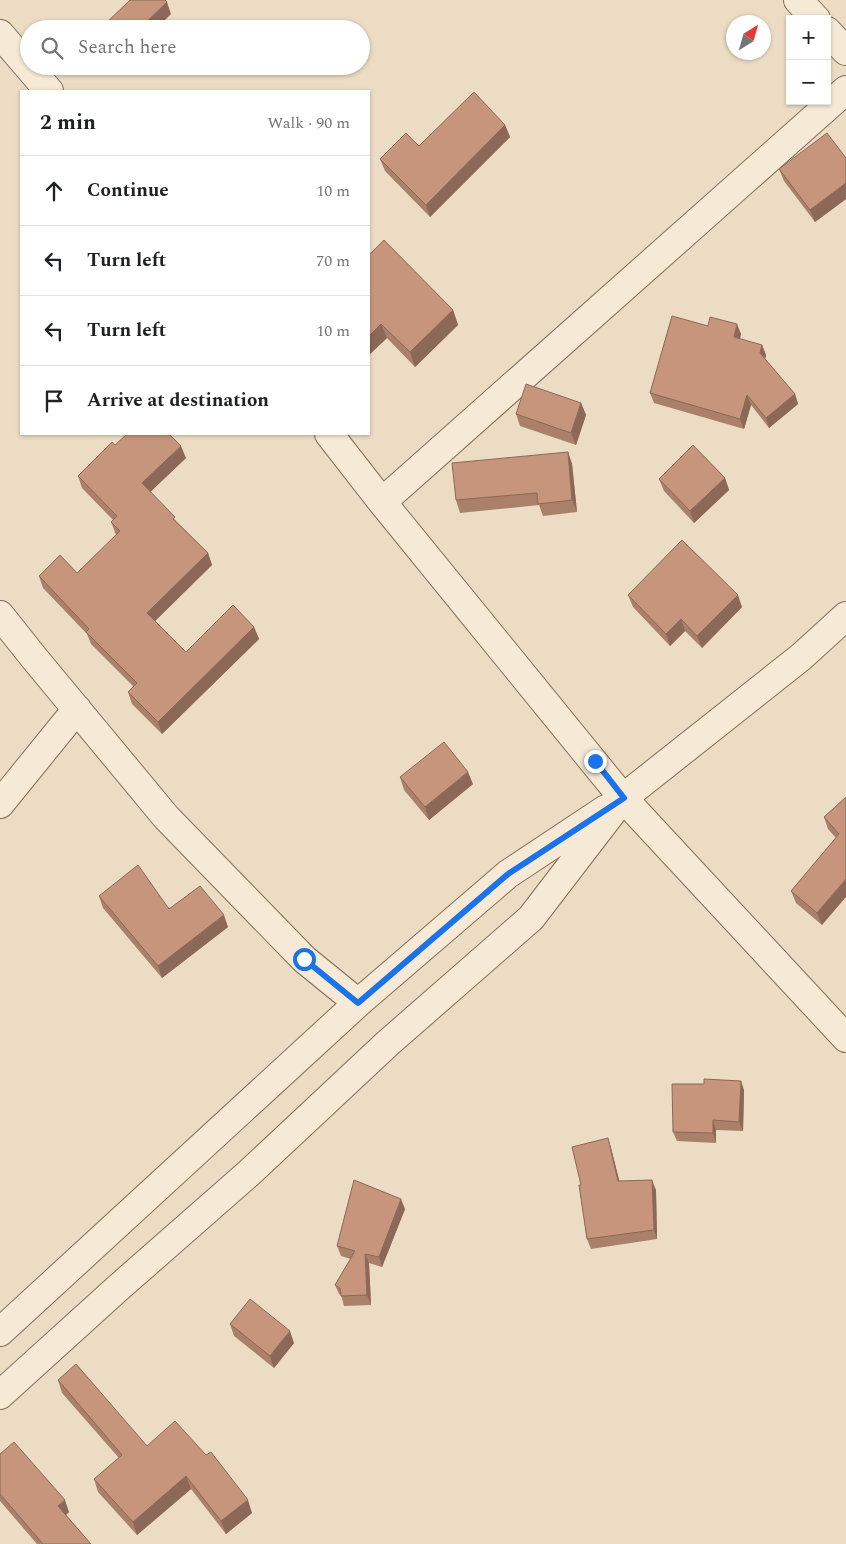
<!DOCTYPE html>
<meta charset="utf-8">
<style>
body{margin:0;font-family:Spectral,serif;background:#f6f6f6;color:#202124}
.controls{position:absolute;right:15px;top:15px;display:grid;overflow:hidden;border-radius:0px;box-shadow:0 1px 4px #0004}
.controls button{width:45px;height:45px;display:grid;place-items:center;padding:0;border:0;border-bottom:1px solid #e0e0e0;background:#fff;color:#202124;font:25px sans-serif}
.compass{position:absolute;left:726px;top:15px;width:45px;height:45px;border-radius:50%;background:#fff;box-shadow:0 1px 4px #0004;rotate:37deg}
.stop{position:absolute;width:15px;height:15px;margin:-11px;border:4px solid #1a73e8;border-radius:50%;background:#fff}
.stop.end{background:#1a73e8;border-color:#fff;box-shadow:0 1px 5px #0008}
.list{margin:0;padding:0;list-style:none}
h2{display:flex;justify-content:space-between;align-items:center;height:65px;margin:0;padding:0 20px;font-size:21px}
h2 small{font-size:16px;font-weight:400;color:#757577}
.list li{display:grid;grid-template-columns:32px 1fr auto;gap:15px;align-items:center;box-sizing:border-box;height:70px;padding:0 20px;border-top:1px solid #e0e0e0}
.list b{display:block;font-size:19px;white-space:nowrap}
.list em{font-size:16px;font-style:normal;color:#757577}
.icon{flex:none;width:28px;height:28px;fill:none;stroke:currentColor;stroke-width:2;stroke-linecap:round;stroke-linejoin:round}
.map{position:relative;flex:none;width:846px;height:1544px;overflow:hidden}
.search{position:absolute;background:#fff;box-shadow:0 1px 4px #0004;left:20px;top:20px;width:350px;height:55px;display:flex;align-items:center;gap:12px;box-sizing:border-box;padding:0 18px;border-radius:28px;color:#757577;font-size:19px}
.panel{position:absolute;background:#fff;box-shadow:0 1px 4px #0004;left:20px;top:90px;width:350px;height:345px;border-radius:0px}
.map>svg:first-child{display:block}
</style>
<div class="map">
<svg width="846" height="1544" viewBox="0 0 846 1544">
<rect width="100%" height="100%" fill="#ebdcc3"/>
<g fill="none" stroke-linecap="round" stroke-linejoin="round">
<defs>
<path id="minor" d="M 798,0 L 816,19
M 827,31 L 846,51
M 0,34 L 49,91
M 329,434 L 382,502 L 623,798 L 846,1038
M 382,502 L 846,90
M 0,615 L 35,659 L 166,817 L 304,959 L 358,1003
M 0,804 L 77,709
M 0,1332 L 358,1003 L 508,874 L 606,809
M 0,1395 L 118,1288 L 249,1173 L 388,1043 L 531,918 L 623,798 L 801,657 L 846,616"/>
</defs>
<!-- minor casing -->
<use href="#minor" stroke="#846d5b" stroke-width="30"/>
<!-- minor -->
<use href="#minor" stroke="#f6ead6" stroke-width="28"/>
</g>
<!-- wall -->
<path fill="#aa806b" d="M 505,125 L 510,137 L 430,217 L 385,171 L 380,159 L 419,146 Z
M 846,158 L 846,199 L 815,222 L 784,181 L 779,169 Z
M 369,255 L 453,310 L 458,325 L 415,367 L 387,338 L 369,355 Z
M 708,326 L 741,334 L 740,339 L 762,345 L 766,355 L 765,359 L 795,394 L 798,404 L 769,428 L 751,405 L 744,429 L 654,403 L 650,393 Z
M 581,403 L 586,415 L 576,445 L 520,426 L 516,414 Z
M 115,445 L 186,458 L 150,492 L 177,522 L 208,553 L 212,565 L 155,621 L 186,652 L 254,627 L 259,639 L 162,734 L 132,704 L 128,692 L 133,686 L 91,644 L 87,634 L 43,588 L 39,576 L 77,573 L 116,535 L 111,522 L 113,520 L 82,488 L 78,476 Z
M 568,452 L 572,464 L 577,512 L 543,516 L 539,505 L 460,513 L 456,500 Z
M 725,478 L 729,490 L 694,523 L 664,491 L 659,479 Z
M 628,595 L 742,607 L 702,648 L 685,631 L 670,646 L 633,607 Z
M 400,777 L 473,784 L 429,820 L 404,790 Z
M 846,797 L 822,925 L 796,903 L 791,891 L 836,838 L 828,829 L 824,817 Z
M 99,896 L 169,909 L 228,927 L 162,978 L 103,908 Z
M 744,1090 L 743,1131 L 716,1130 L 716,1143 L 677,1141 L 673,1132 Z
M 611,1148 L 619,1181 L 656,1190 L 657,1239 L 591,1249 L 587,1239 L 581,1185 Z
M 405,1209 L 382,1267 L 369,1263 L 371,1305 L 344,1306 L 341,1295 L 339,1294 L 335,1285 L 351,1259 L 341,1256 L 337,1246 Z
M 230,1324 L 294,1343 L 274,1368 L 234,1336 Z
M 58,1380 L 147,1446 L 252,1513 L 226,1534 L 191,1489 L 137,1535 L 98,1492 L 94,1479 L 119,1458 L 62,1393 Z
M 0,1454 L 69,1512 L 66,1515 L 91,1544 L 37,1544 L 0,1501 Z"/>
<!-- shaded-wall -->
<path fill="#8b6857" d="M 167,2 L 171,14 L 156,29 L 139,29 Z
M 505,125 L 510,137 L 430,217 L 426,205 Z
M 846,183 L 846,199 L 815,222 L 810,210 Z
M 453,310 L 458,325 L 415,367 L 410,352 Z
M 381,324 L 387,338 L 369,355 L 369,336 Z
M 737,324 L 741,334 L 738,347 L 734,337 Z
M 762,345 L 766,355 L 764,363 L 760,353 Z
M 795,394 L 798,404 L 769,428 L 766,418 Z
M 747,395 L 751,405 L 744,429 L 740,419 Z
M 581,403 L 586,415 L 576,445 L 571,433 Z
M 181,446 L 186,458 L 146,496 L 142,483 Z
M 568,452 L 572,464 L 577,512 L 572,500 Z
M 725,478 L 729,490 L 694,523 L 690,511 Z
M 208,553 L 212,565 L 151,625 L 147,613 Z
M 738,595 L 742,607 L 702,648 L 697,636 Z
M 681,619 L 685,631 L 670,646 L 666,634 Z
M 254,627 L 259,639 L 162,734 L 158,722 Z
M 468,772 L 473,784 L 429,820 L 425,807 Z
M 846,879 L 846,897 L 822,925 L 817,913 Z
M 224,915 L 228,927 L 162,978 L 158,966 Z
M 741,1081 L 744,1090 L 743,1131 L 739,1122 Z
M 713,1120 L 716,1130 L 716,1143 L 713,1133 Z
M 608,1138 L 611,1148 L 622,1191 L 618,1181 Z
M 652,1180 L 656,1190 L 657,1239 L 654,1230 Z
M 401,1199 L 405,1209 L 382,1267 L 379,1257 Z
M 365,1254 L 369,1263 L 371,1305 L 367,1295 Z
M 290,1331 L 294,1343 L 274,1368 L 270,1356 Z
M 186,1476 L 191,1489 L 137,1535 L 133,1522 Z
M 65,1500 L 69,1512 L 62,1518 L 58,1506 Z
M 248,1500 L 252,1513 L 226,1534 L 221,1521 Z"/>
<!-- building -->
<path fill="#c6957c" stroke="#8b6857" d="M 130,0 L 165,0 L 167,2 L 139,29 L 100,29 Z
M 474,92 L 505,125 L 426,205 L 380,159 L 406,133 L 419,146 Z
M 827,133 L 846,158 L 846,183 L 810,210 L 779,169 Z
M 384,240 L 453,310 L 410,352 L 381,324 L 369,336 L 369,255 Z
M 672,316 L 708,326 L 710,317 L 737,324 L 734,337 L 762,345 L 760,353 L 795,394 L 766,418 L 747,395 L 740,419 L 650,393 Z
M 526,384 L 581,403 L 571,433 L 516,414 Z
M 127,434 L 169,434 L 181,446 L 142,483 L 175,517 L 173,519 L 208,553 L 147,613 L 186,652 L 233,605 L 254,627 L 158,722 L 128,692 L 137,683 L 86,632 L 89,629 L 39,576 L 60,555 L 77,573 L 120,531 L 111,522 L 117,516 L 78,476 L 112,442 L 115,445 Z
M 693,445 L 725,478 L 690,511 L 659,479 Z
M 568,452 L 572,500 L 538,504 L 537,493 L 456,500 L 452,463 Z
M 682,540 L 738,595 L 697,636 L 681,619 L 666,634 L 628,595 Z
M 444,742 L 468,772 L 425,807 L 400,777 Z
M 846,797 L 846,879 L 817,913 L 791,891 L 839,834 L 824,817 Z
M 138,865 L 169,909 L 200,886 L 224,915 L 158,966 L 99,896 Z
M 704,1079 L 741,1081 L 739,1122 L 713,1120 L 713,1133 L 673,1132 L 672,1084 L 704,1084 Z
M 608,1138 L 618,1181 L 652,1180 L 654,1230 L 587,1239 L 579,1185 L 581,1185 L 572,1147 Z
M 354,1180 L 401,1199 L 379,1257 L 365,1254 L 367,1295 L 341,1296 L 340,1288 L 335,1285 L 355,1251 L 337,1246 Z
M 250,1299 L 290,1331 L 270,1356 L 230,1324 Z
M 76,1364 L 147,1446 L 175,1421 L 206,1455 L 211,1452 L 248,1500 L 221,1521 L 186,1476 L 133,1522 L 94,1479 L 122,1455 L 58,1380 Z
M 14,1442 L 65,1500 L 58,1506 L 91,1544 L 43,1544 L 0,1494 L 0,1454 Z"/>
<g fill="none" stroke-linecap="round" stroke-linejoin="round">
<!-- route -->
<path stroke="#1a73e8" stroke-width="6" d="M 304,959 L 358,1003 L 508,874 L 624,798 L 595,761"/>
</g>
</svg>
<div class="controls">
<button>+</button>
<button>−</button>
</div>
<svg class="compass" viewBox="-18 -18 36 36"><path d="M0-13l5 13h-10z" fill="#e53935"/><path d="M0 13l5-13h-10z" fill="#757577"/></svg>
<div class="stop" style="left:304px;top:959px"></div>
<div class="stop end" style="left:595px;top:761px"></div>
<div class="search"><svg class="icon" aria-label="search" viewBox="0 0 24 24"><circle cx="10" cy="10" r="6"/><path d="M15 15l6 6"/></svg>Search here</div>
<section class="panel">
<h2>2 min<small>Walk · 90 m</small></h2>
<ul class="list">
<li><svg class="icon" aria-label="ahead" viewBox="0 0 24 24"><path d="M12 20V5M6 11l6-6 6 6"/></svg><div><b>Continue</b></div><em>10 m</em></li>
<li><svg class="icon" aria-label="left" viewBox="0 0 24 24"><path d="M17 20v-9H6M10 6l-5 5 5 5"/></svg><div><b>Turn left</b></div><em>70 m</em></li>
<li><svg class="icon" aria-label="left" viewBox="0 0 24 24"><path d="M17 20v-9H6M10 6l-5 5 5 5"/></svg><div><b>Turn left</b></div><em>10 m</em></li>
<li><svg class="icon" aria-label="arrive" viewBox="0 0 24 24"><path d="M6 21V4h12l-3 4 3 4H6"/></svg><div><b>Arrive at destination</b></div></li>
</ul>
</section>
</div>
